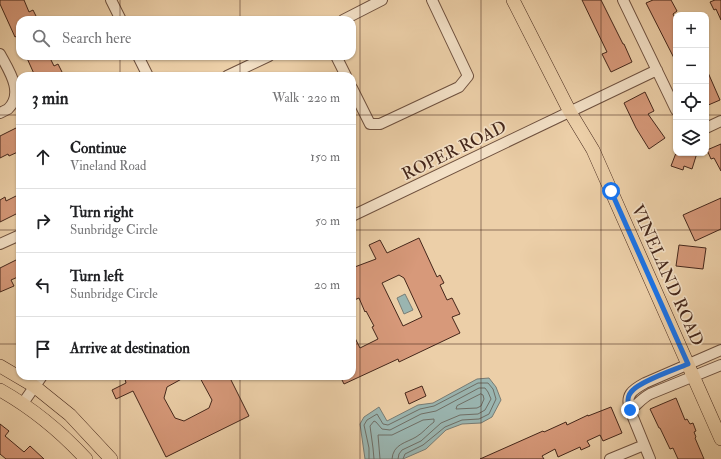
<!DOCTYPE html>
<meta charset="utf-8">
<style>
body{margin:0;font-family:"IM FELL Double Pica",serif;background:#f2f2f2;color:#202124}
.controls{position:absolute;right:12px;top:12px;display:grid;overflow:hidden;border-radius:8px;box-shadow:0 1px 3px #0004}
.controls button{width:36px;height:36px;display:grid;place-items:center;padding:0;border:0;border-bottom:1px solid #e0e0e0;background:#fff;color:#202124;font:20px sans-serif}
.stop{position:absolute;width:12px;height:12px;margin:-9px;border:3px solid #1a73e8;border-radius:50%;background:#fff}
.stop.end{background:#1a73e8;border-color:#fff;box-shadow:0 1px 4px #0008}
.list{margin:0;padding:0;list-style:none}
h2{display:flex;justify-content:space-between;align-items:center;height:52px;margin:0;padding:0 16px;font-size:17px}
h2 small{font-size:13px;font-weight:400;color:#757577}
.list li{display:grid;grid-template-columns:26px 1fr auto;gap:12px;align-items:center;box-sizing:border-box;height:64px;padding:0 16px;border-top:1px solid #e0e0e0}
.list b{display:block;font-size:15px;white-space:nowrap}
.list p{margin:0;font-size:13px;white-space:nowrap;color:#757577}
.list em{font-size:13px;font-style:normal;color:#757577}
.icon{flex:none;width:22px;height:22px;fill:none;stroke:currentColor;stroke-width:2;stroke-linecap:round;stroke-linejoin:round}
.map{position:relative;flex:none;width:721px;height:459px;overflow:hidden}
.search{position:absolute;background:#fff;box-shadow:0 1px 3px #0004;left:16px;top:16px;width:340px;height:44px;display:flex;align-items:center;gap:10px;box-sizing:border-box;padding:0 14px;border-radius:12px;color:#757577;font-size:15px}
.panel{position:absolute;background:#fff;box-shadow:0 1px 3px #0004;left:16px;top:72px;width:340px;height:308px;border-radius:12px}
.map>svg:first-child{display:block}
</style>
<div class="map">
<svg width="721" height="459" viewBox="0 0 721 459">
<rect width="100%" height="100%" fill="#eccfa8"/>
<filter id="stains"><feTurbulence type="fractalNoise" baseFrequency=".005" numOctaves="4"/><feColorMatrix values="0 0 0 0 .2 0 0 0 0 .09 0 0 0 0 .02 0 0 0 .5 -.17"/></filter>
<radialGradient id="worn" r=".72"><stop offset=".6" stop-color="#630" stop-opacity="0"/><stop offset="1" stop-color="#630" stop-opacity=".3"/></radialGradient>
<!-- water -->
<path fill="#9ab5b0" stroke="#787c74" d="M 405,294 L 413,310 L 404,314 L 397,298 Z
M 489,378 L 496,387 L 501,400 L 492,417 L 481,423 L 462,424 L 446,430 L 426,449 L 403,459 L 365,459 L 360,424 L 364,417 L 379,407 L 387,421 L 418,405 L 433,403 L 477,379 Z"/>
<g fill="none" stroke-linecap="round" stroke-linejoin="round">
<!-- shore -->
<path stroke="#6f6e65" stroke-width="1" d="M 481,394 L 483,395 L 484,399 L 481,406 L 477,408 L 456,409 L 457,406 Z
M 369,459 L 369,448 L 364,425 L 367,420 L 377,414 L 383,424 L 388,425 L 420,409 L 434,406 L 478,383 L 488,383 L 493,389 L 496,399 L 489,414 L 479,419 L 462,420 L 445,427 L 423,445 L 405,454 L 403,459
M 374,459 L 373,448 L 370,426 L 374,421 L 376,422 L 382,429 L 390,430 L 421,414 L 436,411 L 479,388 L 485,388 L 488,392 L 491,399 L 485,410 L 478,414 L 460,415 L 441,423 L 421,441 L 402,450 L 399,454 L 398,459
M 380,459 L 378,435 L 392,435 L 423,420 L 434,419 L 434,422 C 428,426 423,433 416,437 C 406,443 393,444 392,459"/>
</g>
<!-- building -->
<path fill="#d7997a" stroke="#44261a" fill-rule="evenodd" d="M 0,0 L 24,0 L 29,12 L 33,10 L 38,20 L 20,20 L 20,34 L 15,37 L 0,4 Z
M 582,0 L 601,0 L 623,44 L 624,44 L 632,62 L 611,72 L 602,54 L 607,52 Z
M 653,0 L 671,0 L 677,11 L 673,14 L 676,20 L 676,62 L 646,3 Z
M 715,0 L 721,0 L 721,20 L 716,9 L 714,10 L 710,2 Z
M 26,56 L 49,56 L 54,66 L 58,64 L 64,76 L 35,76 Z
M 706,68 L 720,100 L 706,106 Z
M 645,92 L 654,111 L 648,114 L 665,138 L 649,149 L 636,128 L 624,103 Z
M 20,126 L 20,151 L 9,156 L 8,154 L 0,158 L 0,136 Z
M 721,144 L 721,171 L 714,158 L 711,159 L 707,150 Z
M 676,153 L 697,153 L 692,169 L 684,166 L 683,170 L 671,166 Z
M 20,194 L 20,212 L 0,222 L 0,200 L 5,197 L 6,201 Z
M 721,198 L 721,229 L 695,241 L 683,215 Z
M 419,238 L 437,277 L 440,275 L 444,283 L 440,285 L 447,300 L 452,298 L 460,314 L 452,317 L 460,333 L 399,362 L 398,359 L 344,384 L 340,376 L 352,376 L 352,332 L 360,348 L 378,339 L 372,327 L 374,326 L 366,311 L 365,312 L 359,298 L 352,301 L 352,268 L 376,259 L 369,245 L 380,240 L 387,253 ZM 399,275 L 404,278 L 422,317 L 403,326 L 382,283 Z
M 679,245 L 706,248 L 703,269 L 676,266 Z
M 20,258 L 20,276 L 11,280 L 14,286 L 0,292 L 0,268 Z
M 131,376 L 187,376 L 167,387 L 164,398 L 175,418 L 184,421 L 209,408 L 212,400 L 199,376 L 229,376 L 249,416 L 166,457 L 133,391 L 116,399 L 112,390 L 126,383 L 125,379 Z
M 422,386 L 426,396 L 409,404 L 405,393 Z
M 676,398 L 685,420 L 687,419 L 690,424 L 693,423 L 696,431 L 694,432 L 696,437 L 695,438 L 704,459 L 678,459 L 673,448 L 670,449 L 660,428 L 659,428 L 650,409 Z
M 611,407 L 622,433 L 603,441 L 600,435 L 587,441 L 590,446 L 581,450 L 580,447 L 558,457 L 555,449 L 542,456 L 544,459 L 480,459 L 543,431 L 544,432 L 566,422 L 567,425 L 588,415 L 588,416 Z
M 0,424 L 9,431 L 5,436 L 24,452 L 30,446 L 44,459 L 6,459 L 0,454 Z"/>
<g fill="none" stroke-linecap="round" stroke-linejoin="round">
<defs>
<path id="minor" d="M 111,0 L 121,20
M 623,0 L 676,110
M 343,20 L 382,0
M 0,54 C 8,69 25,93 8,109 C 6,110 2,112 0,113
M 138,56 L 148,76
M 336,56 L 346,76
M 227,76 L 269,56
M 352,88 L 370,124 L 380,124 L 459,87 L 468,76 L 432,0
M 706,128 L 721,121
M 352,216 L 657,70
M 0,244 L 20,235
M 23,403 L 42,376
M 630,410 C 637,405 642,398 650,394 L 721,365
M 610,459 L 644,445
M 650,459 L 630,410 C 625,395 632,390 645,383 L 721,350"/>
<path id="major" d="M 513,0 L 570,112 L 593,150 L 721,439
M 0,366 L 34,386 L 70,415 L 111,459
M 0,390 C 32,408 61,432 86,459"/>
</defs>
<!-- minor casing -->
<use href="#minor" stroke="#6e503e" stroke-width="12"/>
<!-- major casing -->
<use href="#major" stroke="#44261a" stroke-width="14"/>
<!-- minor -->
<use href="#minor" stroke="#f3e0c6" stroke-width="10"/>
<!-- major -->
<use href="#major" stroke="#eccfa8" stroke-width="13"/>
</g>
<g fill="none" stroke-linecap="round" stroke-linejoin="round">
<!-- route -->
<path stroke="#1a73e8" stroke-width="5" d="M 611,191 L 688,364 C 674,370 643,380 633,390 C 627,395 627,403 630,410"/>
</g>
<!-- grid -->
<path fill="none" stroke="#44261a" stroke-width="1" stroke-opacity="0.55" d="M 120,0 L 120,20M 240,0 L 240,20M 360,0 L 360,459M 481,0 L 481,459M 601,0 L 601,459M 120,56 L 120,76M 240,56 L 240,76M 0,115 L 20,115M 352,115 L 676,115M 706,115 L 721,115M 0,230 L 20,230M 352,230 L 721,230M 0,344 L 20,344M 352,344 L 721,344M 120,376 L 120,459M 240,376 L 240,459"/>
<g text-anchor="middle" stroke-width="3.5" stroke-linejoin="round" paint-order="stroke">
<!-- street labels -->
<g font-size="17" fill="#44261a" stroke="#f3e0c6">
<text transform="translate(454 150) rotate(-26)" y="6">ROPER ROAD</text>
<text transform="translate(668 275) rotate(66)" y="6">VINELAND ROAD</text>
</g>
</g>
<rect width="100%" height="100%" filter="url(#stains)"/>
<rect width="100%" height="100%" fill="url(#worn)"/>
</svg>
<div class="controls">
<button>+</button>
<button>−</button>
<button><svg class="icon" aria-label="locate" viewBox="0 0 24 24"><circle cx="12" cy="12" r="6"/><path d="M12 2v4M12 18v4M2 12h4M18 12h4"/></svg></button>
<button><svg class="icon" aria-label="layers" viewBox="0 0 24 24"><path d="M12 4l9 5-9 5-9-5zM3 14l9 5 9-5"/></svg></button>
</div>
<div class="stop" style="left:611px;top:191px"></div>
<div class="stop end" style="left:630px;top:410px"></div>
<div class="search"><svg class="icon" aria-label="search" viewBox="0 0 24 24"><circle cx="10" cy="10" r="6"/><path d="M15 15l6 6"/></svg>Search here</div>
<section class="panel">
<h2>3 min<small>Walk · 220 m</small></h2>
<ul class="list">
<li><svg class="icon" aria-label="ahead" viewBox="0 0 24 24"><path d="M12 20V5M6 11l6-6 6 6"/></svg><div><b>Continue</b><p>Vineland Road</p></div><em>150 m</em></li>
<li><svg class="icon" aria-label="right" viewBox="0 0 24 24"><path d="M7 20v-9h11M14 6l5 5-5 5"/></svg><div><b>Turn right</b><p>Sunbridge Circle</p></div><em>50 m</em></li>
<li><svg class="icon" aria-label="left" viewBox="0 0 24 24"><path d="M17 20v-9H6M10 6l-5 5 5 5"/></svg><div><b>Turn left</b><p>Sunbridge Circle</p></div><em>20 m</em></li>
<li><svg class="icon" aria-label="arrive" viewBox="0 0 24 24"><path d="M6 21V4h12l-3 4 3 4H6"/></svg><div><b>Arrive at destination</b></div></li>
</ul>
</section>
</div>
